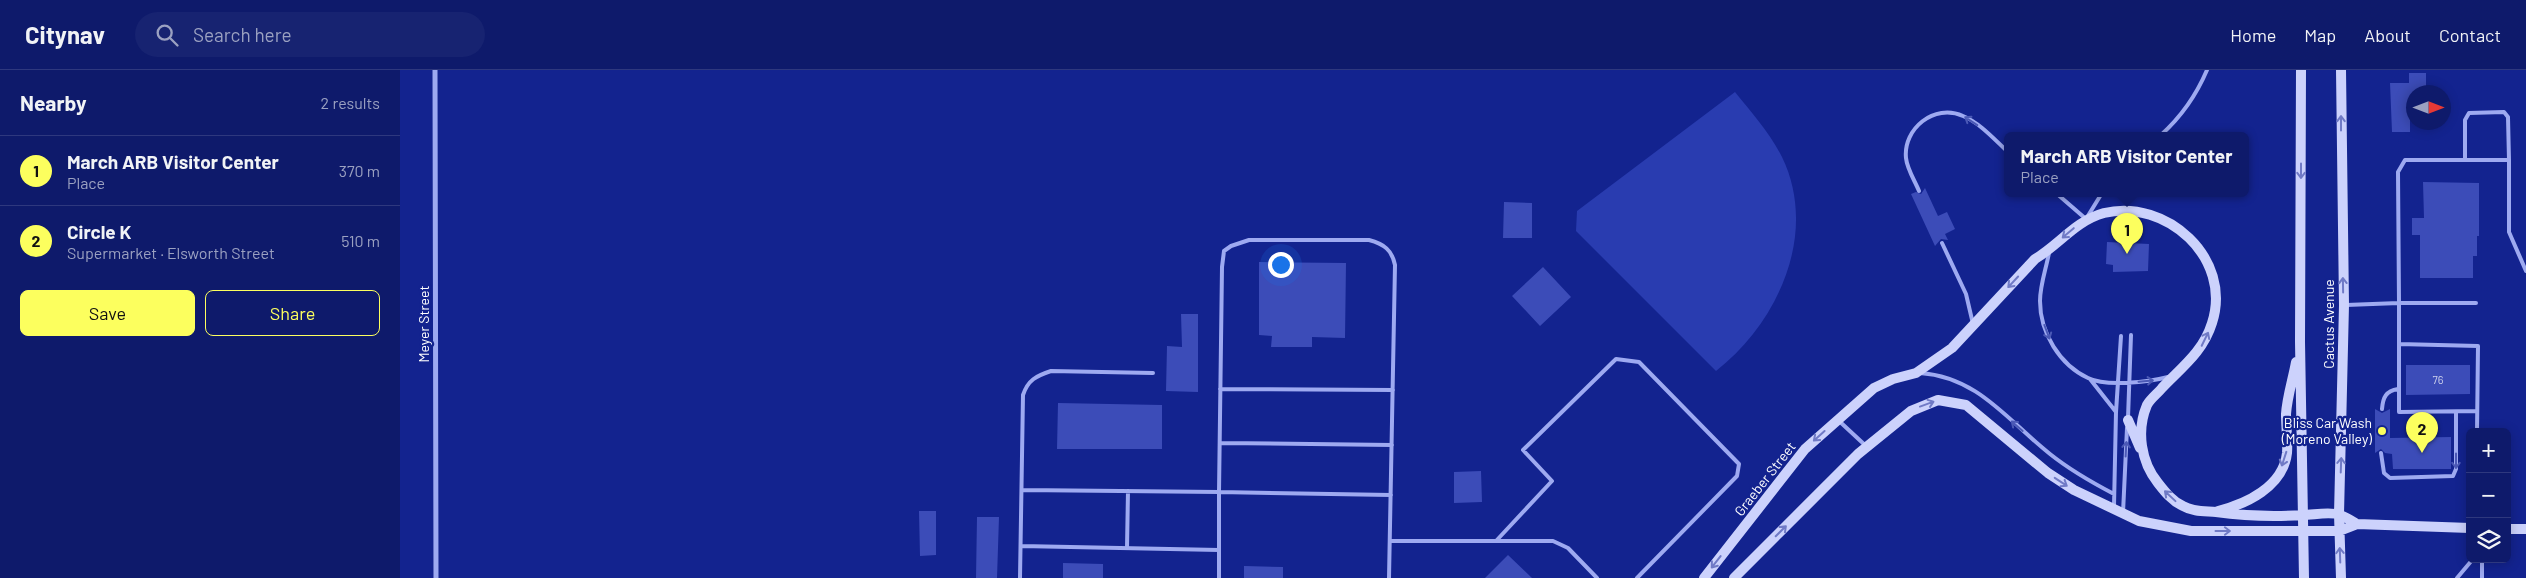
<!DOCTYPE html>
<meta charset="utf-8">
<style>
body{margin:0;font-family:Barlow,sans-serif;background:#172371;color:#f1f3f6}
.controls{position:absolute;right:15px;bottom:15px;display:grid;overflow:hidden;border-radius:8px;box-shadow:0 2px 12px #0003}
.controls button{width:45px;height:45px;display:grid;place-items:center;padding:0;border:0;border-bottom:1px solid #2e387e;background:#0e1a6b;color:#f1f3f6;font:25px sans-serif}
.compass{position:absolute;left:2006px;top:15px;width:45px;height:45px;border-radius:50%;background:#0e1a6b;box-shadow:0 2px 12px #0003;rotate:90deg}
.you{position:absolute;left:880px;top:194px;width:18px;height:18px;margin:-12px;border:4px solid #fff;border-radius:50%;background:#1a73e8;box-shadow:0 0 0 8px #1a73e833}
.badge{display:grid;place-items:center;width:32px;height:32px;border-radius:50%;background:#fcff5e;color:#111;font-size:16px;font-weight:700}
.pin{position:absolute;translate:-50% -41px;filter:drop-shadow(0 1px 2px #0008)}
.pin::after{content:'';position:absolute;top:26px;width:18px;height:15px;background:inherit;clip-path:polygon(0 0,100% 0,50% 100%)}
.popup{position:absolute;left:1604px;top:62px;width:245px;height:65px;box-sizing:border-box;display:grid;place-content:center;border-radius:8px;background:#0e1a6b;filter:drop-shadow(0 1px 4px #0005);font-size:16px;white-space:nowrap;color:#9ba1c1}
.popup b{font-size:19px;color:#f1f3f6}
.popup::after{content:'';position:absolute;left:50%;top:100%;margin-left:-10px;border:10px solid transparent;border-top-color:#0e1a6b}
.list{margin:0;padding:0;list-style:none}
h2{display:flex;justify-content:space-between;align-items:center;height:65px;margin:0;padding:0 20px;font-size:21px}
h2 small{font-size:16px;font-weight:400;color:#9ba1c1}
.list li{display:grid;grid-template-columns:32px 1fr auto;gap:15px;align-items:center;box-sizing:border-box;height:70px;padding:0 20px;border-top:1px solid #2e387e}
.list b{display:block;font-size:19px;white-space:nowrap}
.list p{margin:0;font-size:16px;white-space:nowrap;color:#9ba1c1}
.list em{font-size:16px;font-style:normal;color:#9ba1c1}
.actions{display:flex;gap:10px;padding:15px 20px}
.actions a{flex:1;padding:11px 0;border:1px solid #fcff5e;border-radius:8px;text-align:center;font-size:18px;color:#fcff5e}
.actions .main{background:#fcff5e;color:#111}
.icon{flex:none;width:28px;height:28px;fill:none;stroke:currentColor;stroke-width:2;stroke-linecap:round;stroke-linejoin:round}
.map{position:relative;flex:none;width:2126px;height:508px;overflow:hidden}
header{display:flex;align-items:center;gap:30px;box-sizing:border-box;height:70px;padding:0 25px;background:#0e1a6b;border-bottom:1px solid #2e387e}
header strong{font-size:24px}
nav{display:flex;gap:28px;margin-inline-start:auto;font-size:18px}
.search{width:350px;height:45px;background:#172371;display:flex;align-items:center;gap:12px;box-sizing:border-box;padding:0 18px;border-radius:28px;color:#9ba1c1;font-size:19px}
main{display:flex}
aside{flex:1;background:#0e1a6b}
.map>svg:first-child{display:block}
</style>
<header>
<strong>Citynav</strong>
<div class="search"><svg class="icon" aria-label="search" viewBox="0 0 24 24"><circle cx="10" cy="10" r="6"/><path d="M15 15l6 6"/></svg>Search here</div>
<nav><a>Home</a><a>Map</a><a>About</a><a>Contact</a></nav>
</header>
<main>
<aside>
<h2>Nearby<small>2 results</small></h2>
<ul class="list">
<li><span class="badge">1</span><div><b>March ARB Visitor Center</b><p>Place</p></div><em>370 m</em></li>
<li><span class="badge">2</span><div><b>Circle K</b><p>Supermarket · Elsworth Street</p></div><em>510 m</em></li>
</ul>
<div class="actions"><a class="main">Save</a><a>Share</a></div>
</aside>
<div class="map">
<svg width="2126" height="508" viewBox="0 0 2126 508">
<rect width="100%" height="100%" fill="#13238f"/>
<!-- green -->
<path fill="#293cb0" d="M 1335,22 C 1352,43 1370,63 1382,87 C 1419,163 1378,253 1316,301 L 1176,161 L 1177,141 Z"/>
<!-- building -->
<path fill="#3c4cb8" d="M 2009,3 L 2026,3 L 2026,22 L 2014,22 L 2014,46 L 2010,46 L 2010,62 L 1992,62 L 1990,13 L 2009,13 Z
M 2023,112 L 2079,113 L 2079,166 L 2077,166 L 2077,186 L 2073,186 L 2073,208 L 2020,208 L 2020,165 L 2012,165 L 2012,148 L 2024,148 Z
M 1525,118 L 1538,146 L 1547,142 L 1555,159 L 1545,164 L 1548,170 L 1541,169 L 1535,176 L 1511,124 L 1516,122 L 1521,124 Z
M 1104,132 L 1132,133 L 1132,168 L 1103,168 Z
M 1707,172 L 1749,174 L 1748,201 L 1713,202 L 1713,195 L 1706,194 Z
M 859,192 L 946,193 L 945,268 L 912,267 L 912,277 L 871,277 L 872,266 L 859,265 Z
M 1143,197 L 1171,227 L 1140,256 L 1112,226 Z
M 781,244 L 798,244 L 798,322 L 766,321 L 767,276 L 782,277 Z
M 2006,295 L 2070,295 L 2070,324 L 2006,325 Z
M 658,333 L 762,335 L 762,379 L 657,379 Z
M 1975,339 L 1982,343 L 1990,339 L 1990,368 L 2051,367 L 2051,399 L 1993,399 L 1992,384 L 1985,383 L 1981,379 L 1975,383 Z
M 1081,401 L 1082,432 L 1054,433 L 1054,402 Z
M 519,441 L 536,441 L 536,485 L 520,486 Z
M 577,447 L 599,447 L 597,508 L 576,508 Z
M 1108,485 L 1132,508 L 1085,508 Z
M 663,493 L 703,494 L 703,508 L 663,508 Z
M 844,496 L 883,497 L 883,508 L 844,508 Z"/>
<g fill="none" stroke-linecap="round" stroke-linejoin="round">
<!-- lane -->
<path stroke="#9eaaf1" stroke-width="4" d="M 1761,65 C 1782,46 1796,26 1807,0
M 2065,90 L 2065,50 L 2069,43 L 2104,42 L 2108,47 L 2109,90
M 1519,121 C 1515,111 1507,99 1506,88 C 1503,59 1534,33 1563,46 C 1580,53 1594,69 1608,82
M 1656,123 L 1686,149 L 1702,123
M 1542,173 L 1566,224 L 1573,254
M 1649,183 C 1646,199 1640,215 1640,231 C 1640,263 1660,295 1688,308 C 1706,317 1749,312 1768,307
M 1946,235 L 1999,233 L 1998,102 L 2005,90 L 2109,90 L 2109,162 L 2126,201
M 1999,274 L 1999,233 L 2076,233
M 1520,303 C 1578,307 1607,350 1650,384 C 1670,400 1691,412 1714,424
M 1690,309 L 1716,342
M 820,319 L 993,320
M 1982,339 C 1983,327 1986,321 1998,319
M 1728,348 L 1731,265
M 1438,350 L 1466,376
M 2077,362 L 2078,276 L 1999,274 L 1999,342 L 2077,341
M 820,373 L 992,375
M 1981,383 L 1984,403 L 1990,408 L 2053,406 L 2056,399 L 2056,342
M 622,420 L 819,422 L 822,197 L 824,181 L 831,176 L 849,170 L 969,170 C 984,174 992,180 995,195 L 989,508
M 1714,436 L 1716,342 L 1721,266
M 1723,443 L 1727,358
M 990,471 L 1153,471 L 1168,478 L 1197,508
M 1096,471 L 1152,411 L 1123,380 L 1216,289 L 1239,292 L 1339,394 L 1337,406 L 1237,508
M 621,476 L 819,480
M 727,478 L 728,421
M 2082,489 L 2082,508
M 620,508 L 623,325 C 628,310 636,306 651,301 L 753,303
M 819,508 L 819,422 L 991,425
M 2057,508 L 2073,489"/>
<!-- street -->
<path stroke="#9eaaf1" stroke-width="5" d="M 35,0 L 36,508"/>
<!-- secondary -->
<path stroke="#ccd2fc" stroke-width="10" d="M 1901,0 L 1900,272 L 1904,508
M 1728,350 L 1740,378
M 1818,441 C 1846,434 1883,417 1887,383 C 1888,370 1886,357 1886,344 C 1887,327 1893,309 1896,292
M 2107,459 L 2126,459
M 1304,508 L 1405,379 L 1474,318 L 1493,309 L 1516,303 L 1552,278 L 1635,189 C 1660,174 1675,151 1704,143 C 1766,128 1833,188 1812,253 C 1803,282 1782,297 1762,318 C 1758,323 1750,329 1747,335 C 1736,361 1741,392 1758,413 C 1765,422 1772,431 1783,436 C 1793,442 1805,441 1816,442 C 1845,446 1873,447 1903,445 C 1913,445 1931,441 1940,445 C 1946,447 1952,451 1957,454
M 1334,508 L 1458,384 L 1511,341 L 1538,330 L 1566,335 L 1648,403 L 1674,420 L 1739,451 L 1791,461 L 1939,461 L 1957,454 L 2070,458
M 1941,508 L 1939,444 L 1944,235 L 1941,0"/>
</g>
<!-- one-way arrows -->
<defs><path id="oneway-shaft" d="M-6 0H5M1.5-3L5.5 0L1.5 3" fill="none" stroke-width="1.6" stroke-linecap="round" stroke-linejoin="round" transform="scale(1.25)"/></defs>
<g stroke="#4b59b6">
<use href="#oneway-shaft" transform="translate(1571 51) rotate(-147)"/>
<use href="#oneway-shaft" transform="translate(1647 262) rotate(69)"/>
<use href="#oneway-shaft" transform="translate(1746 311) rotate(-5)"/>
<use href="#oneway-shaft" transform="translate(1617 356) rotate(-139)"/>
<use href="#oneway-shaft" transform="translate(1726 379) rotate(-87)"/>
<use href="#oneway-shaft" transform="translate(2056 391) rotate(90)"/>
</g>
<g stroke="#707ac6">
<use href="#oneway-shaft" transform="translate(1941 53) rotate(-90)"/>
<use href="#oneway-shaft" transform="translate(1901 101) rotate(90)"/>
<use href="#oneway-shaft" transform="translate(1668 163) rotate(140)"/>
<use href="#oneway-shaft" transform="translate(1613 212) rotate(133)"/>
<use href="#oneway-shaft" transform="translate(1943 215) rotate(-91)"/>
<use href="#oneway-shaft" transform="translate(1805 269) rotate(-64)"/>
<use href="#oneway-shaft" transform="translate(1527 334) rotate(-20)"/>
<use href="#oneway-shaft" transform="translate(1419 366) rotate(138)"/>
<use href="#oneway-shaft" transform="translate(1884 389) rotate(108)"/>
<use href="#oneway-shaft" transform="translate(1941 395) rotate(-88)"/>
<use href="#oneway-shaft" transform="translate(1661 412) rotate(33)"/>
<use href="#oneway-shaft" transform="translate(1770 426) rotate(-137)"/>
<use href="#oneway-shaft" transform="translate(1381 461) rotate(-45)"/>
<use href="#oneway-shaft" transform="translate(1823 461)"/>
<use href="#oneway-shaft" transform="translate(1940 485) rotate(-92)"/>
<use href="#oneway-shaft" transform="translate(1316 492) rotate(128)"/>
</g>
<!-- markers -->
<circle fill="#fcff5e" stroke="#13238f" stroke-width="2" cx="1982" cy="361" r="5"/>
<g text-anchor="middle" stroke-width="4.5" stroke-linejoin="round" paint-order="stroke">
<!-- number labels -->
<g font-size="11" fill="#ced2ed">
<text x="2038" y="314">76</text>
</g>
<!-- street labels -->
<g font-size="14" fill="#fff" stroke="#13238f">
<text transform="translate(24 254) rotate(-90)" y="5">Meyer Street</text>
<text transform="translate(1929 254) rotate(-90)" y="5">Cactus Avenue</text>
<text transform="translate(1365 409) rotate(-52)" y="5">Graeber Street</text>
</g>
<!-- poi labels -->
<g font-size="14" fill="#fff" stroke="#13238f" text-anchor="end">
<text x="1972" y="358">Bliss Car Wash<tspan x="1972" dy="16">(Moreno Valley)</tspan></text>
</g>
</g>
</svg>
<div class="controls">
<button>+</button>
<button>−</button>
<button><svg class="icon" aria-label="layers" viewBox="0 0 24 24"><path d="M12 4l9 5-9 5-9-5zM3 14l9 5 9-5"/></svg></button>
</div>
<svg class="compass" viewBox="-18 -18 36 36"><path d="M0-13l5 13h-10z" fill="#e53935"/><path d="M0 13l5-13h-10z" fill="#9ba1c1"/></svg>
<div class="you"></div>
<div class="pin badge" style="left:1727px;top:184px">1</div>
<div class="popup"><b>March ARB Visitor Center</b>Place</div>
<div class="pin badge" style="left:2022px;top:383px">2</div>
</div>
</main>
